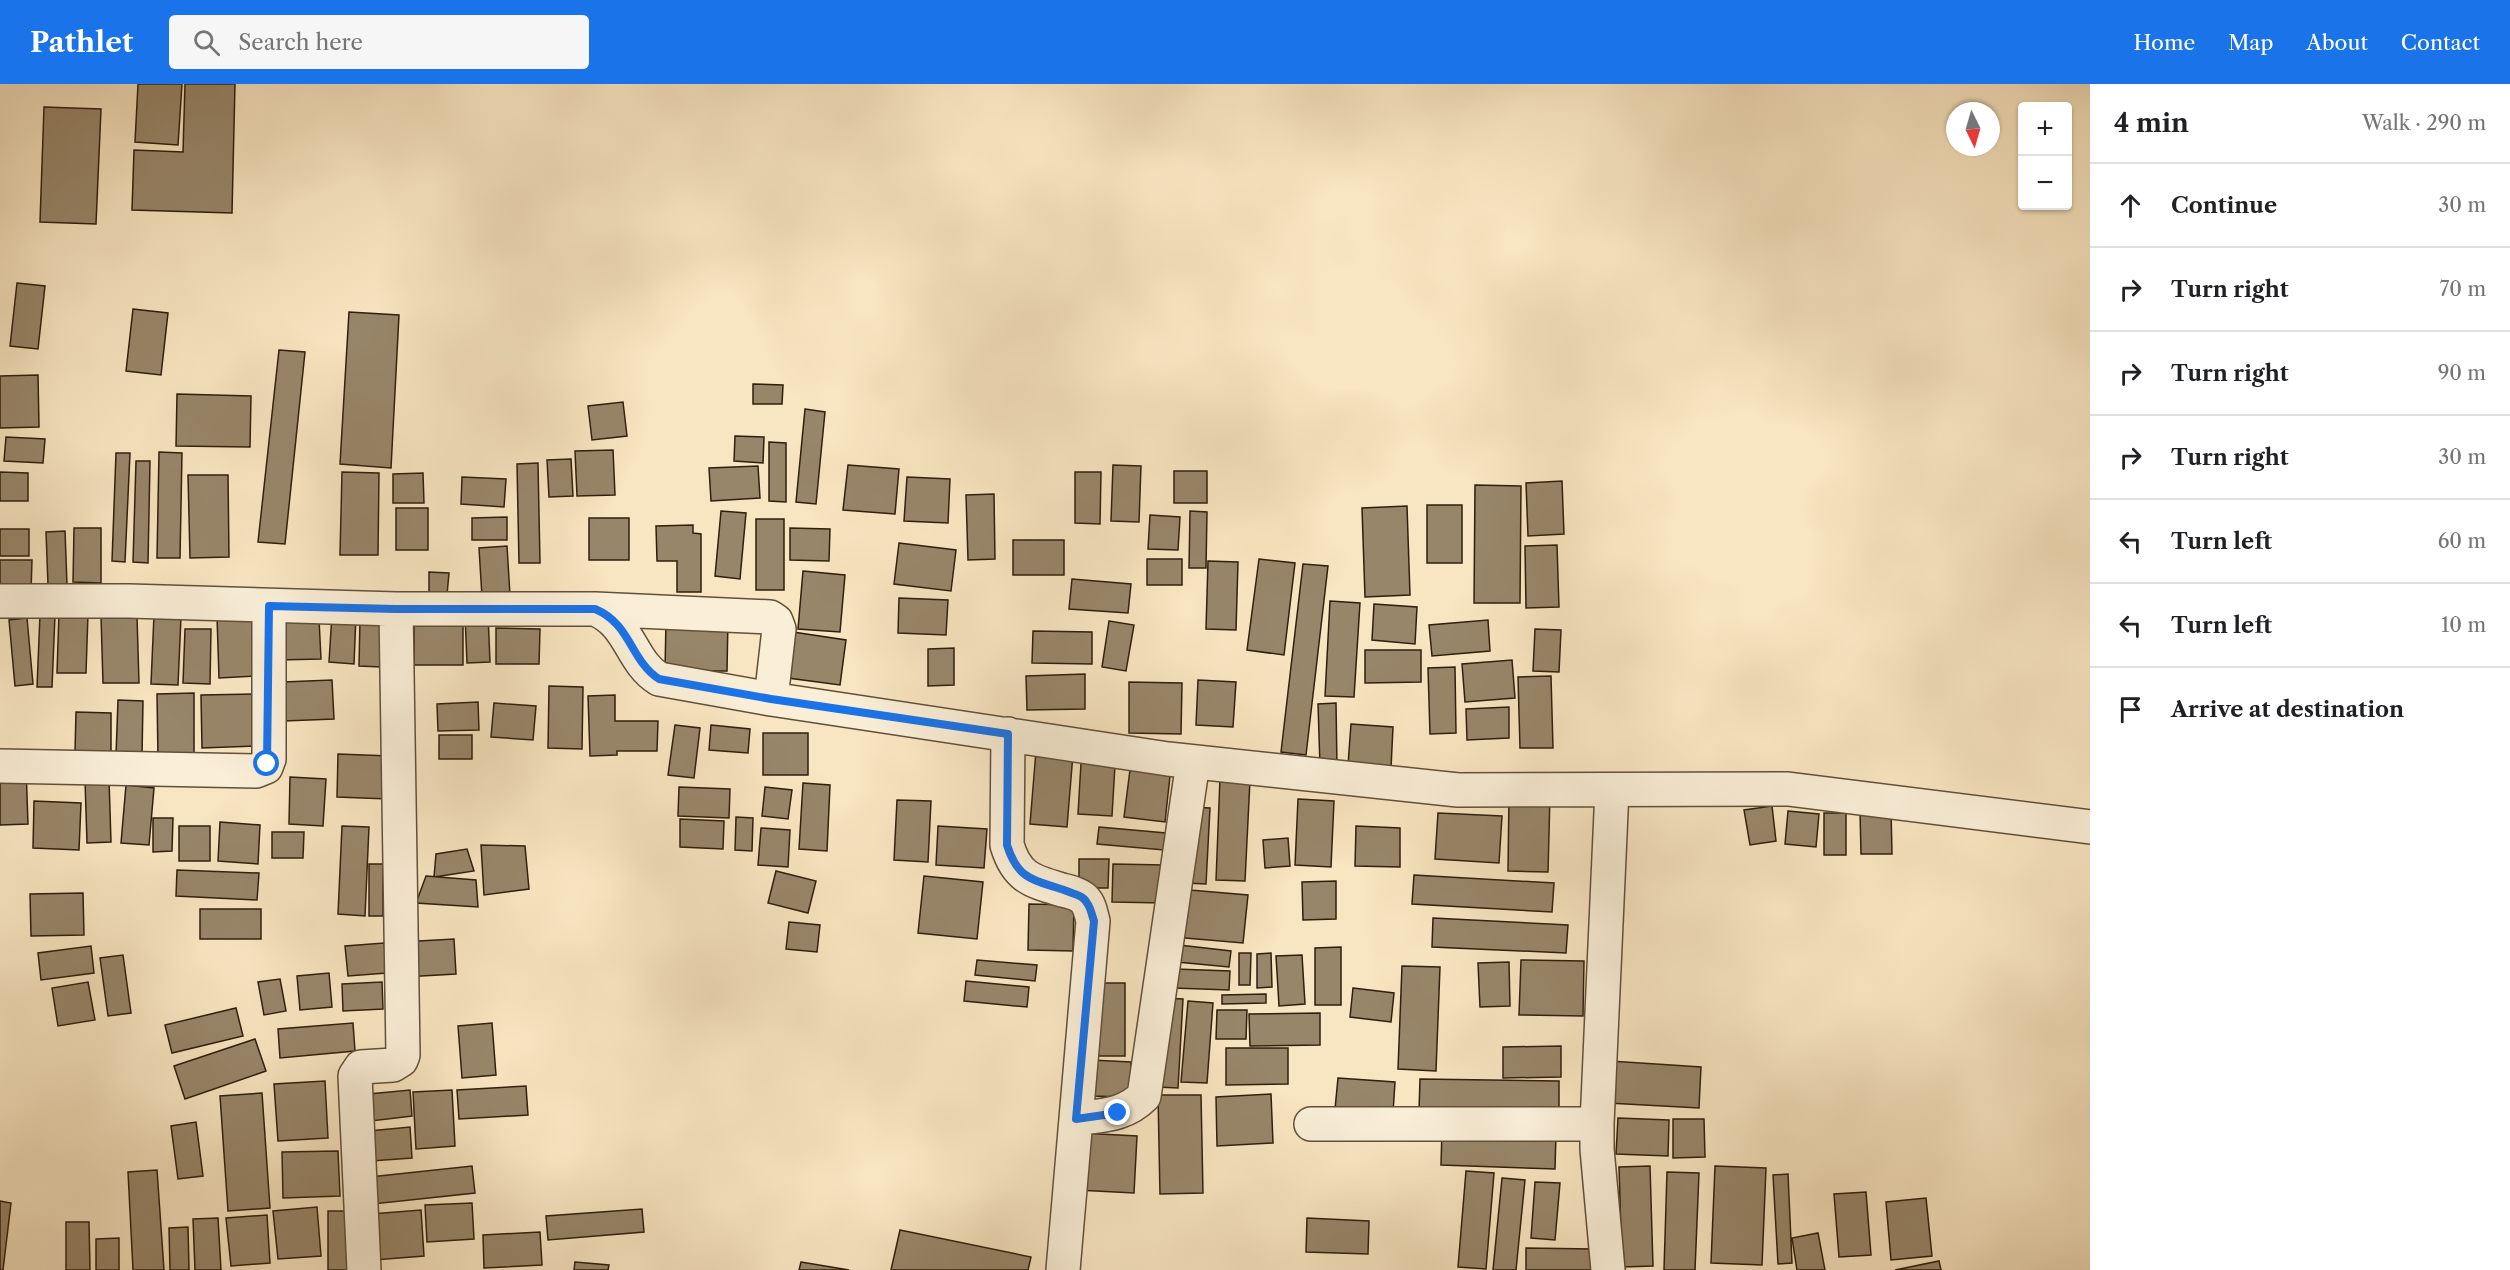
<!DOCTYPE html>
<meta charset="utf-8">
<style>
body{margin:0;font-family:"Libre Caslon Text",serif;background:#f6f6f6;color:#202124}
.controls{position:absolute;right:18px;top:18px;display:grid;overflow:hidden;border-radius:6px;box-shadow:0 2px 4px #0004}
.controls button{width:54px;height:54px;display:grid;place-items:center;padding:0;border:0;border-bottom:2px solid #e0e0e0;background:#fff;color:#202124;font:30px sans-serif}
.compass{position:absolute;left:1946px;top:18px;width:54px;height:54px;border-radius:50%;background:#fff;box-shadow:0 2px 4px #0004;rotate:175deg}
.stop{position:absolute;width:18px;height:18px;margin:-14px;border:4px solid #1a73e8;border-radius:50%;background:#fff}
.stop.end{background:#1a73e8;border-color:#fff;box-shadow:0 2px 6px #0008}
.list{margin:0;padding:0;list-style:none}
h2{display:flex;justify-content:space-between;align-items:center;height:78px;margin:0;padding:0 24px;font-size:26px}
h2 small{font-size:20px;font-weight:400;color:#757577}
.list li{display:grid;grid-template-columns:39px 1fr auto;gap:18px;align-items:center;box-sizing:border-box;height:84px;padding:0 24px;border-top:2px solid #e0e0e0}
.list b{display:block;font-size:22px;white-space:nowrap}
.list em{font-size:20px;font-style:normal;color:#757577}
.icon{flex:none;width:33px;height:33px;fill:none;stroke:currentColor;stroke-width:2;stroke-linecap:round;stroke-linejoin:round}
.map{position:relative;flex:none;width:2090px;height:1186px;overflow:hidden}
header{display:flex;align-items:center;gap:36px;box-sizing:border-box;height:84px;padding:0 30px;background:#1a73e8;color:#fff}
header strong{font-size:28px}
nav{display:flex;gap:33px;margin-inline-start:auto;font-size:21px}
.search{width:420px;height:54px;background:#f6f6f6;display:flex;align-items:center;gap:15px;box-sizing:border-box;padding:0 21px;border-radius:6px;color:#757577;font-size:22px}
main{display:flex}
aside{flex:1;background:#fff}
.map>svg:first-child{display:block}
</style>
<header>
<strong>Pathlet</strong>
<div class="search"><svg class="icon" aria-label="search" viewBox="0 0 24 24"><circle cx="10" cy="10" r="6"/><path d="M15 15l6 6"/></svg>Search here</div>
<nav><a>Home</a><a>Map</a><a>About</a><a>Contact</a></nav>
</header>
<main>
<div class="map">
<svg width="2090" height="1186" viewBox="0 0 2090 1186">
<rect width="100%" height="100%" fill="#f8e5c1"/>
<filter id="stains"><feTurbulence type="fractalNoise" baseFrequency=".00333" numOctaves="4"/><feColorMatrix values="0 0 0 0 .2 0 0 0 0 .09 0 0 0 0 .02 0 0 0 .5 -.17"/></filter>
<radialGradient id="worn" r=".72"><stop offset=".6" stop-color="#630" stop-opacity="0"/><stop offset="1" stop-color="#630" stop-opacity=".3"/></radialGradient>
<!-- building -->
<path fill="#98866a" stroke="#2f1f0c" stroke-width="1.5" d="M 138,0 L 182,0 L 178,61 L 135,58 Z
M 185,0 L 235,0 L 232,129 L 132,126 L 134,66 L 183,68 Z
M 44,23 L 101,25 L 96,140 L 40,138 Z
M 17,199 L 45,202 L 38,265 L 10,262 Z
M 133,225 L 168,229 L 161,291 L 126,287 Z
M 349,228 L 399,231 L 391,384 L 340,380 Z
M 279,266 L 305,268 L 285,460 L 258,458 Z
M 38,291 L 39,343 L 0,344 L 0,292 Z
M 753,300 L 783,301 L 782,320 L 753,320 Z
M 177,310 L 251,312 L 250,363 L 176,362 Z
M 623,318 L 627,352 L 592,356 L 588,322 Z
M 805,325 L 825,328 L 816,420 L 796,418 Z
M 735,352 L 764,353 L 763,379 L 734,377 Z
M 6,353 L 45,355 L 43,379 L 4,377 Z
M 769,358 L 786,359 L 786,418 L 769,417 Z
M 613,366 L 615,411 L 577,412 L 575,367 Z
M 159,368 L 182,369 L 180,474 L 157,474 Z
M 116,369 L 130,369 L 125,478 L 112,477 Z
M 571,375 L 573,412 L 549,413 L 547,376 Z
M 136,377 L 150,377 L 148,479 L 133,478 Z
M 538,379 L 540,479 L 519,479 L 517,380 Z
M 848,381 L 899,385 L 895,430 L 843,426 Z
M 1113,381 L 1141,382 L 1139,438 L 1111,437 Z
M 758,382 L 760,414 L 711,417 L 709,384 Z
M 1174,387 L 1207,387 L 1207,419 L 1174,419 Z
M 0,388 L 28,389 L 28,417 L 0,417 Z
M 342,388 L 379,389 L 378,471 L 340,471 Z
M 1075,388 L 1101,388 L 1100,440 L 1075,439 Z
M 423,389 L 424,419 L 393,419 L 393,390 Z
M 188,391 L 228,391 L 229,473 L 190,474 Z
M 462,393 L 506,395 L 504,423 L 461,420 Z
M 907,393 L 950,395 L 948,439 L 904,437 Z
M 1562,397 L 1564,450 L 1528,452 L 1526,399 Z
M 1475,401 L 1521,402 L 1520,519 L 1474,519 Z
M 994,410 L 995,475 L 968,476 L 966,411 Z
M 1427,421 L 1462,421 L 1462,479 L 1427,479 Z
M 1407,422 L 1410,511 L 1365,513 L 1362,424 Z
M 396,424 L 428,424 L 428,466 L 396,466 Z
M 721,427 L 746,429 L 740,495 L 715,492 Z
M 1190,427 L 1207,428 L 1206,484 L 1189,484 Z
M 1150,431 L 1180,433 L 1178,466 L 1148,465 Z
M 507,433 L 507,456 L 472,456 L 472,434 Z
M 589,434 L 629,434 L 629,476 L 589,476 Z
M 756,435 L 784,435 L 784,506 L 756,506 Z
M 693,441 L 693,449 L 701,450 L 701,508 L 677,508 L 677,477 L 657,477 L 656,442 Z
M 74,444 L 101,444 L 101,499 L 73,498 Z
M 790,444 L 830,445 L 829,477 L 790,476 Z
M 0,445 L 29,445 L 29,472 L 0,472 Z
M 65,447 L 67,501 L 48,501 L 46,448 Z
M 1013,456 L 1064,456 L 1064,491 L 1013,491 Z
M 899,459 L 956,466 L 951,507 L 894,500 Z
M 1557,461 L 1559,523 L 1526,524 L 1525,462 Z
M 507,462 L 510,511 L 482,513 L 479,464 Z
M 1147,475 L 1182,475 L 1182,501 L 1147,501 Z
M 1259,475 L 1295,479 L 1284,571 L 1247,566 Z
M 0,476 L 32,476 L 31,508 L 0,508 Z
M 1208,477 L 1238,478 L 1236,546 L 1206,545 Z
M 1303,480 L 1328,482 L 1306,671 L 1281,668 Z
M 803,487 L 845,491 L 840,548 L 798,545 Z
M 429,488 L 449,489 L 447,511 L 429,511 Z
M 1072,495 L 1131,500 L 1128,529 L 1069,525 Z
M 899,514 L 948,516 L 946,551 L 898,549 Z
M 1330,517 L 1360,519 L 1354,613 L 1325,612 Z
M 1374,520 L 1417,523 L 1415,560 L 1372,556 Z
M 59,529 L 88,530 L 86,589 L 57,589 Z
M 332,530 L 356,531 L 354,580 L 329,578 Z
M 488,530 L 490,578 L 467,579 L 465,531 Z
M 40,531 L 55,531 L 52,603 L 37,603 Z
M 154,531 L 181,533 L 178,601 L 151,600 Z
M 101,532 L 137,532 L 139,599 L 103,599 Z
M 256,532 L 258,592 L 219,594 L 217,533 Z
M 27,534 L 33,600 L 15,602 L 9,536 Z
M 319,535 L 321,575 L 277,576 L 276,536 Z
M 360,535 L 381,536 L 381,583 L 359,582 Z
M 666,536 L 728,536 L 727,587 L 665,587 Z
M 1488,536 L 1490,567 L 1432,572 L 1429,541 Z
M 1109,537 L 1134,541 L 1126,587 L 1102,583 Z
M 414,538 L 463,539 L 463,581 L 414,581 Z
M 496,544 L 540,545 L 539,580 L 496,580 Z
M 185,545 L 211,545 L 210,600 L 183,599 Z
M 1535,545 L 1561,546 L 1559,588 L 1533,587 Z
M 1033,547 L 1092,548 L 1092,580 L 1032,579 Z
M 793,548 L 846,556 L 840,601 L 788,594 Z
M 954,564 L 954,601 L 928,602 L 928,565 Z
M 1365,566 L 1421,566 L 1421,598 L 1365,599 Z
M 1512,576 L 1515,614 L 1465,618 L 1462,580 Z
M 1455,583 L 1456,649 L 1430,650 L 1428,584 Z
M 1085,590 L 1085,625 L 1027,626 L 1026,592 Z
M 1551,592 L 1553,664 L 1520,664 L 1518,593 Z
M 332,596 L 334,635 L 284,637 L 283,598 Z
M 1198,596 L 1236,598 L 1233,643 L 1196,641 Z
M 1129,598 L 1182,599 L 1181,650 L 1129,649 Z
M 549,602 L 583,603 L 582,665 L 548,664 Z
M 194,609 L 194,674 L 158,674 L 157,610 Z
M 259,610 L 259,662 L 202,664 L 201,611 Z
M 615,611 L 615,637 L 658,637 L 657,667 L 617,667 L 617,671 L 590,672 L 588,612 Z
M 118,616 L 143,617 L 142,672 L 116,671 Z
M 478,618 L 479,646 L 438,647 L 437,620 Z
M 494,619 L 536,622 L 533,656 L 491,653 Z
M 1336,619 L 1337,682 L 1320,682 L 1318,620 Z
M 1509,623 L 1509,654 L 1467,656 L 1466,625 Z
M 76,628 L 111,629 L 111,669 L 75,668 Z
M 1351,640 L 1393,643 L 1391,684 L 1348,681 Z
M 675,641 L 700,644 L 694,694 L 668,691 Z
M 711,641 L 750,645 L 748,669 L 709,666 Z
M 763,649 L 808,649 L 808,691 L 763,691 Z
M 439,651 L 472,651 L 472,675 L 439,675 Z
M 1036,667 L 1073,670 L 1067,743 L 1030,740 Z
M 338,670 L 390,672 L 388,715 L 337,713 Z
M 1131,678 L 1171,683 L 1165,738 L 1124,733 Z
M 1081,679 L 1115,681 L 1112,732 L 1078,730 Z
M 26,683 L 28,740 L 0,741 L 0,684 Z
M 290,693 L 326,695 L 323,742 L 289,740 Z
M 1220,694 L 1250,696 L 1245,797 L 1216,796 Z
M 109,695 L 111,758 L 87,759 L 85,696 Z
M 803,699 L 830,701 L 827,767 L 799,765 Z
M 126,701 L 154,704 L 149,761 L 121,759 Z
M 679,703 L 730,705 L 729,734 L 678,732 Z
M 765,703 L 792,706 L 788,735 L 762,732 Z
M 1509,710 L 1550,711 L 1548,788 L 1508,787 Z
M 1298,715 L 1334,717 L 1331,783 L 1295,781 Z
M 897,716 L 931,717 L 928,778 L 894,776 Z
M 34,717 L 81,719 L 79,766 L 33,764 Z
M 1772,722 L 1776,757 L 1750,761 L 1744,726 Z
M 1188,723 L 1210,724 L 1206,800 L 1185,799 Z
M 1788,727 L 1819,730 L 1816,763 L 1785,760 Z
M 1860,727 L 1891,727 L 1892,770 L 1861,770 Z
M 1438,729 L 1502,732 L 1499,779 L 1435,775 Z
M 1824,729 L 1846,729 L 1846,771 L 1824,771 Z
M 736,733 L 753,734 L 752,767 L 735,766 Z
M 153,734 L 173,734 L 172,767 L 153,768 Z
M 680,735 L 724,737 L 723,765 L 680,763 Z
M 220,738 L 260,741 L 258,780 L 218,777 Z
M 179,742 L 210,742 L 210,777 L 179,777 Z
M 342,742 L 369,743 L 365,832 L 338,830 Z
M 938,742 L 987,745 L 984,784 L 936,781 Z
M 1356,742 L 1400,744 L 1400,783 L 1355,782 Z
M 1099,743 L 1166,749 L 1164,766 L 1097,760 Z
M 761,744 L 790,746 L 788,783 L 758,781 Z
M 272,748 L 304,748 L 303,774 L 272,774 Z
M 1288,754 L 1290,782 L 1265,784 L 1263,756 Z
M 481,761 L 525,762 L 529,805 L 484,811 Z
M 467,765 L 474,787 L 434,793 L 436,770 Z
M 1079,775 L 1109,775 L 1108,804 L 1079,804 Z
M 369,780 L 383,780 L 383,832 L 369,832 Z
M 1113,780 L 1165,781 L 1164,819 L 1112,818 Z
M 177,786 L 259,789 L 257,816 L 176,812 Z
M 776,787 L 816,797 L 808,829 L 768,819 Z
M 1414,791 L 1554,799 L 1552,828 L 1412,820 Z
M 426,792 L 476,796 L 478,823 L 416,819 Z
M 924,792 L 983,798 L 977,855 L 918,849 Z
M 1336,797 L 1336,835 L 1303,836 L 1302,798 Z
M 1178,805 L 1248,811 L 1243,859 L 1174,853 Z
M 83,809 L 84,851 L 31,852 L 30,810 Z
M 1029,820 L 1074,821 L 1073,867 L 1028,866 Z
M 200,825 L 261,825 L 261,855 L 200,855 Z
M 1433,834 L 1568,841 L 1566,869 L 1432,863 Z
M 789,838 L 820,841 L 817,868 L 786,865 Z
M 454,855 L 456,890 L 404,893 L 401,858 Z
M 384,859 L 387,889 L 348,892 L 345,862 Z
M 1179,861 L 1231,867 L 1229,883 L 1177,878 Z
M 91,862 L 94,889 L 41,896 L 38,869 Z
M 1341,863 L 1341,921 L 1315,921 L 1315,864 Z
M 1239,869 L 1251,869 L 1250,901 L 1239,901 Z
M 1271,869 L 1272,903 L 1257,904 L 1257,870 Z
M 123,871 L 131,929 L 108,932 L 100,874 Z
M 1302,871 L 1305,920 L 1279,922 L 1276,872 Z
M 977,876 L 1037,881 L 1035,897 L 975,891 Z
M 1521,876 L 1584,877 L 1583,932 L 1519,931 Z
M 1509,878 L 1510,922 L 1480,923 L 1478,879 Z
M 1402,882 L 1440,883 L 1436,987 L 1398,985 Z
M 1175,885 L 1230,887 L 1229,906 L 1174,904 Z
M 329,889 L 332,923 L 300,926 L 297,892 Z
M 280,895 L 286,927 L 264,931 L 258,898 Z
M 966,897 L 1029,903 L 1027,923 L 964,917 Z
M 88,898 L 95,936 L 58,942 L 52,904 Z
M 382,898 L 383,925 L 343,927 L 342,900 Z
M 1097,899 L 1125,899 L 1125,972 L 1096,972 Z
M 1353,904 L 1394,909 L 1391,938 L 1350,933 Z
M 1266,910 L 1266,919 L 1222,920 L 1222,911 Z
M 1163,914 L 1183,915 L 1178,1004 L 1157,1003 Z
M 1188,917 L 1213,919 L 1207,999 L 1181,998 Z
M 236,924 L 243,952 L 172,969 L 165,941 Z
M 1217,926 L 1247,926 L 1246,955 L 1216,955 Z
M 1320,929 L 1320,961 L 1250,962 L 1249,930 Z
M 353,939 L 355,967 L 280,974 L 278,945 Z
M 492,939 L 496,991 L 462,994 L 458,942 Z
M 255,955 L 266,987 L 185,1015 L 174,982 Z
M 1561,962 L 1561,993 L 1503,994 L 1503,963 Z
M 1226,964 L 1288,964 L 1288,1000 L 1226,1001 Z
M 1091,976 L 1131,978 L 1130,1013 L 1090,1012 Z
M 1610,977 L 1701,983 L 1699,1024 L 1608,1019 Z
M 1338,994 L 1395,998 L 1393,1029 L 1335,1025 Z
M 1420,995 L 1559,997 L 1559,1030 L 1419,1027 Z
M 325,997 L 328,1054 L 278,1057 L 274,1000 Z
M 526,1002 L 528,1031 L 459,1035 L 457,1006 Z
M 410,1006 L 412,1032 L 371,1037 L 369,1010 Z
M 452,1006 L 455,1062 L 416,1065 L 413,1008 Z
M 262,1009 L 270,1124 L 228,1127 L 220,1012 Z
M 1271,1010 L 1273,1059 L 1217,1062 L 1216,1013 Z
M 1158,1011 L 1201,1011 L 1203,1109 L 1160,1110 Z
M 1618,1034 L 1669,1036 L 1668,1072 L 1616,1070 Z
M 1673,1035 L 1704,1035 L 1705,1073 L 1673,1074 Z
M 196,1038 L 203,1092 L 178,1095 L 171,1042 Z
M 410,1043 L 412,1074 L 371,1077 L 369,1047 Z
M 1442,1045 L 1556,1049 L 1555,1085 L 1441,1081 Z
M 1081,1049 L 1137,1052 L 1134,1109 L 1077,1106 Z
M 338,1067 L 340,1112 L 283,1114 L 282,1068 Z
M 472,1082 L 475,1109 L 373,1120 L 370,1093 Z
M 1650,1082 L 1653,1182 L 1622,1183 L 1619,1083 Z
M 1715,1082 L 1766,1084 L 1762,1181 L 1711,1179 Z
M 157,1086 L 164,1186 L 133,1186 L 128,1088 Z
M 1466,1087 L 1494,1089 L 1486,1185 L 1458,1183 Z
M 1667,1088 L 1699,1089 L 1695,1186 L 1664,1186 Z
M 1788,1090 L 1792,1179 L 1778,1180 L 1773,1091 Z
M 1502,1094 L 1525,1096 L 1516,1186 L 1493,1186 Z
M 1535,1098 L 1560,1099 L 1555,1156 L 1531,1154 Z
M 1866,1108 L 1871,1171 L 1839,1173 L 1834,1110 Z
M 1926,1114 L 1932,1172 L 1891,1176 L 1886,1118 Z
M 0,1117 L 11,1119 L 3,1186 L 0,1186 Z
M 472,1119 L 474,1155 L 427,1158 L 425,1121 Z
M 317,1123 L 321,1172 L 278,1175 L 273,1127 Z
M 642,1125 L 644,1148 L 548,1156 L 546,1132 Z
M 421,1126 L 424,1172 L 374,1176 L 371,1130 Z
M 328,1127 L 351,1127 L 351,1186 L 328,1186 Z
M 267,1131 L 270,1179 L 231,1182 L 226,1134 Z
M 218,1134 L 221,1186 L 195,1186 L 193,1135 Z
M 1307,1134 L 1369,1137 L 1368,1170 L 1306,1168 Z
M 66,1138 L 89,1138 L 90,1186 L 66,1186 Z
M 188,1143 L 189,1186 L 170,1186 L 169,1144 Z
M 900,1146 L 1031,1173 L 1028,1186 L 891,1186 Z
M 540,1148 L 542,1181 L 484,1184 L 483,1151 Z
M 1818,1149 L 1825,1186 L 1797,1186 L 1792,1154 Z
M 119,1154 L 119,1186 L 96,1186 L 96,1155 Z
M 1526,1164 L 1593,1165 L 1592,1186 L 1526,1186 Z
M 1939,1177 L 1941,1186 L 1895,1186 Z
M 575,1178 L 609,1181 L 608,1186 L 574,1186 Z
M 801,1178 L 849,1186 L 799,1186 Z"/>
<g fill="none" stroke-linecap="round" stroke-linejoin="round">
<defs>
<path id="street" d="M 0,517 L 129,517 L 396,525 L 595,525 L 770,533 L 776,537 L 779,545 L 771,615
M 595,525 C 631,540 630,577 659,595 L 771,615 L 1168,675 L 1458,706 L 1788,705 L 2090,743
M 1008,650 L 1007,761 C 1017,794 1032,797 1062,806 C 1070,808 1079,810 1084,815 C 1090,821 1091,830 1093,837 L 1063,1186
M 0,682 L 256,687 L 266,683 L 269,675 L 269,522
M 1076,1035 C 1102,1031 1124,1032 1144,1012 L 1193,678
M 1311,1040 L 1597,1040
M 364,1186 L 355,992 L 361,983 L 393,981 L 401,976 L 403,971 L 396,525
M 1608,1186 L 1597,1065 L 1597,1040 L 1612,706"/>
</defs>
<!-- street casing -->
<use href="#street" stroke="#615039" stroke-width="36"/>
<!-- street -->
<use href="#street" stroke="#faeed7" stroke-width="33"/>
</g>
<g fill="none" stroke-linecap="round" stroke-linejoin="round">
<!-- route -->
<path stroke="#1a73e8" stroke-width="8" d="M 267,680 L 269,522 L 396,525 L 595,525 C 631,540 630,576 659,595 L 771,615 L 1008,650 L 1007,761 C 1019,800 1039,796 1072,809 C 1078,811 1084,813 1087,819 C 1091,824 1092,832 1094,837 L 1076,1035 L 1118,1029"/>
</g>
<rect width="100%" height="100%" filter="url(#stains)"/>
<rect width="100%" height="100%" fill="url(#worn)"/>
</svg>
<div class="controls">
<button>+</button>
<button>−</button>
</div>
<svg class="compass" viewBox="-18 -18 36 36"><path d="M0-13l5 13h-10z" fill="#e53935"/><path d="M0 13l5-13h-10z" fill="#757577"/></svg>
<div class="stop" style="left:267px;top:680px"></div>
<div class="stop end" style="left:1118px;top:1029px"></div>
</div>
<aside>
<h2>4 min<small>Walk · 290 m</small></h2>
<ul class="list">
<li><svg class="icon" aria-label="ahead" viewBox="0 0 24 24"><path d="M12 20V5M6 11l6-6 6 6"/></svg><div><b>Continue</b></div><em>30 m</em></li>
<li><svg class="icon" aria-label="right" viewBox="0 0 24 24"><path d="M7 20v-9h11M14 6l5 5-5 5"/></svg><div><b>Turn right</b></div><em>70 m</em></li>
<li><svg class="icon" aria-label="right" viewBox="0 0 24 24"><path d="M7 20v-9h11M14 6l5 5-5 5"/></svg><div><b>Turn right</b></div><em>90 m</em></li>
<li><svg class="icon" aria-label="right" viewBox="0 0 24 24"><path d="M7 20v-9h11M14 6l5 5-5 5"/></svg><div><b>Turn right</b></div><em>30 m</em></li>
<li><svg class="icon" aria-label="left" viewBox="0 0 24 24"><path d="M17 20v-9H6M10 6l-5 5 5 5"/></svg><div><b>Turn left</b></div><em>60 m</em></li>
<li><svg class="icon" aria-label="left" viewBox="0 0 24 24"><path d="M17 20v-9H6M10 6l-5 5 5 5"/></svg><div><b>Turn left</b></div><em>10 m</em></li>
<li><svg class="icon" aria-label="arrive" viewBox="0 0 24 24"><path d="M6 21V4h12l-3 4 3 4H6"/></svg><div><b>Arrive at destination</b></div></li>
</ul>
</aside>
</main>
